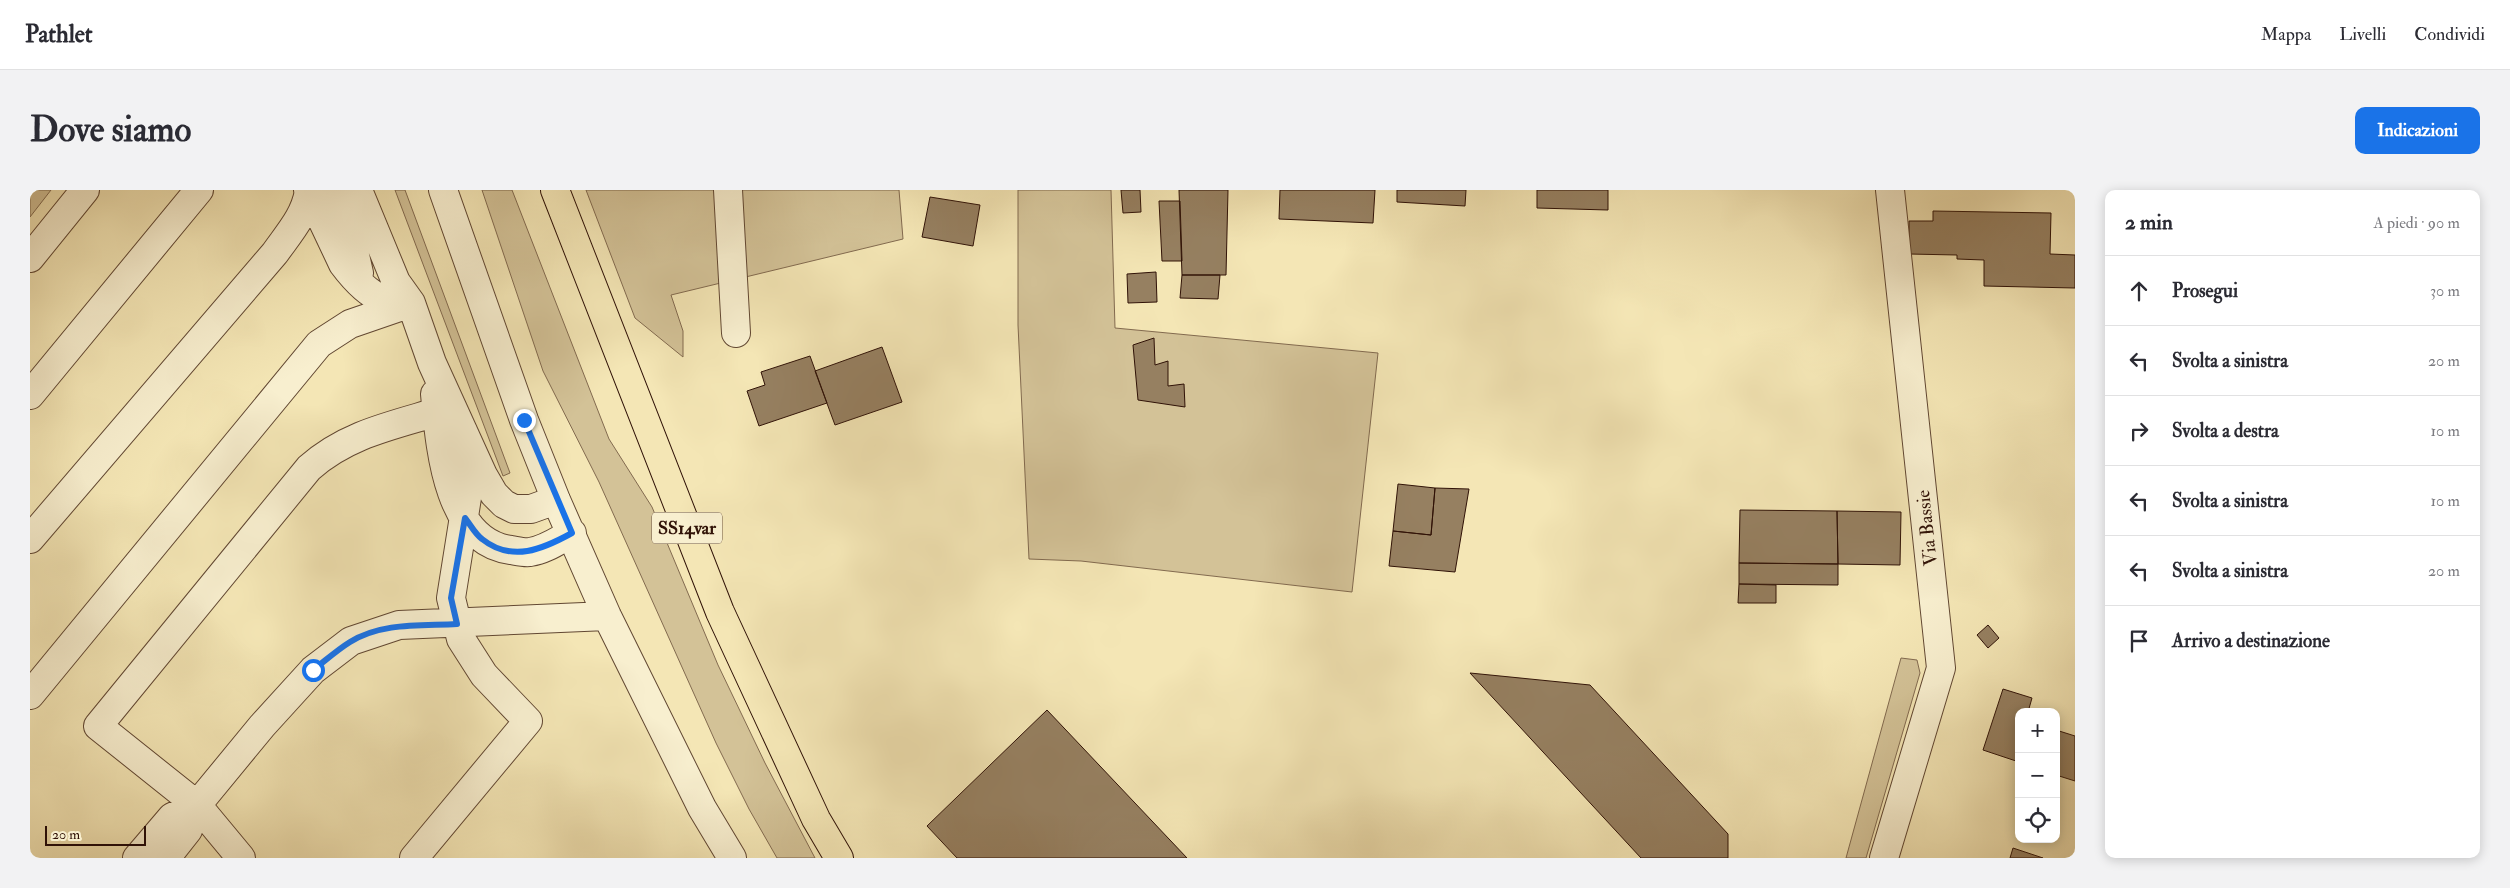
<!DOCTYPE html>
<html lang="it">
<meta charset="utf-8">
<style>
body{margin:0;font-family:"IM FELL Double Pica",serif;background:#f2f2f3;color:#2b2b33}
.controls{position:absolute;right:15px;bottom:15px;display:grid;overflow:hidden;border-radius:10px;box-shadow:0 2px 12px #0003}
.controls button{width:45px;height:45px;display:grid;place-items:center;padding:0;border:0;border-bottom:1px solid #e1e1e2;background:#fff;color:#2b2b33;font:25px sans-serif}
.scale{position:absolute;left:15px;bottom:12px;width:101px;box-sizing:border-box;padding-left:5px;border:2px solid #301207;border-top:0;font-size:14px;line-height:18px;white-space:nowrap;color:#301207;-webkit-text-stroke:4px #f8efcf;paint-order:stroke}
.stop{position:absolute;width:15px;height:15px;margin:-11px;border:4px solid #1a73e8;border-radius:50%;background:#fff}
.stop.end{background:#1a73e8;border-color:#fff;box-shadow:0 1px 5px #0008}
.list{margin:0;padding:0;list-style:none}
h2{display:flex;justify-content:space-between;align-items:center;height:65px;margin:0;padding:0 20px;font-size:21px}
h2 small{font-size:16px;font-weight:400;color:#7c7c81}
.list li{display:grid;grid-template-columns:32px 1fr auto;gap:15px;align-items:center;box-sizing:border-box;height:70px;padding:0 20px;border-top:1px solid #e1e1e2}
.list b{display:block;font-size:19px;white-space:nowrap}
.list em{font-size:16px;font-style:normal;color:#7c7c81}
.icon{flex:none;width:28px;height:28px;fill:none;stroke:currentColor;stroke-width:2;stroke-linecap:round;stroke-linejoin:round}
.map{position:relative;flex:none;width:2045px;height:668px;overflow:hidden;border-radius:10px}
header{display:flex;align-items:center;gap:30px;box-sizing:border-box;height:70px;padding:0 25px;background:#fff;border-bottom:1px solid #e1e1e2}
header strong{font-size:24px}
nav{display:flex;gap:28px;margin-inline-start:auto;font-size:18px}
.intro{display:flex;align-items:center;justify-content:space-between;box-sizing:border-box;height:120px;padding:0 30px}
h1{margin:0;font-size:35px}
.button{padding:12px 22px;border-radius:10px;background:#1a73e8;color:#fff;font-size:18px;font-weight:700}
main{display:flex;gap:30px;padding:0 30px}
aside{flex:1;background:#fff;border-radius:10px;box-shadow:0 2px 12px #0003}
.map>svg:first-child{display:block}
</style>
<header>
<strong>Pathlet</strong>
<nav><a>Mappa</a><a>Livelli</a><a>Condividi</a></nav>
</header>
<div class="intro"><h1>Dove siamo</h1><a class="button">Indicazioni</a></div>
<main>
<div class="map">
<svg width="2045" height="668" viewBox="0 0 2045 668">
<rect width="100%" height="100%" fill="#f4e6b5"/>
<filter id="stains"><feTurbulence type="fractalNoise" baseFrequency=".004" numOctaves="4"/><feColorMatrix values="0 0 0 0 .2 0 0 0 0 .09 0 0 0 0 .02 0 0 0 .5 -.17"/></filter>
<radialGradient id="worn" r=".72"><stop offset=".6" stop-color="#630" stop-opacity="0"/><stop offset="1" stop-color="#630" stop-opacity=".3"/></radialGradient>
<!-- green -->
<path fill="#d3c297" stroke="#826a4f" d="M 0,0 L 21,0 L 0,27 Z
M 365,0 L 375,0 L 480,283 L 473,286 Z
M 452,0 L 482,0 L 579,249 L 622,317 L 688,475 L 735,573 L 785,668 L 747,668 L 719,619 L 686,553 L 569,292 L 513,181 Z
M 556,0 L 869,0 L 873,49 L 641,105 L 653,141 L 653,167 L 605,128 Z
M 988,0 L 1081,0 L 1085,138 L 1348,163 L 1322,402 L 1051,371 L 999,369 L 988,135 Z
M 1871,468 L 1887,470 L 1890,483 L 1836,668 L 1816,668 Z"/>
<!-- building -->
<path fill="#968061" stroke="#301207" d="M 1091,0 L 1110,0 L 1111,22 L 1093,23 Z
M 1149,0 L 1198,0 L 1196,85 L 1152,85 Z
M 1250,0 L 1345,0 L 1343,33 L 1249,29 Z
M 1367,0 L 1436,0 L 1435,16 L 1367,12 Z
M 1507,0 L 1578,0 L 1578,20 L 1507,18 Z
M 900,7 L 950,15 L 943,56 L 892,47 Z
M 1129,11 L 1150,11 L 1152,71 L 1132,71 Z
M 1903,21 L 2021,23 L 2020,64 L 2045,65 L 2045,98 L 1954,96 L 1954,70 L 1927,69 L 1927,65 L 1879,64 L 1879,31 L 1903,31 Z
M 1126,82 L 1127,112 L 1098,113 L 1097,84 Z
M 1152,85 L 1190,85 L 1188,109 L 1150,108 Z
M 1124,148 L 1125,175 L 1138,171 L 1138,196 L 1154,194 L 1155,217 L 1108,210 L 1103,155 Z
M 852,157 L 872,212 L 805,235 L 785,181 Z
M 780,166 L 797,213 L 729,236 L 717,201 L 735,195 L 731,182 Z
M 1368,294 L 1405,298 L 1401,345 L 1363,341 Z
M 1405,298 L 1439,299 L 1425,382 L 1359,376 L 1363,341 L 1401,345 Z
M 1710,320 L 1807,321 L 1808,374 L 1709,373 Z
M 1807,321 L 1871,322 L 1870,375 L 1808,374 Z
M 1709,373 L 1808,374 L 1808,395 L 1709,394 Z
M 1709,394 L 1746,395 L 1746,413 L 1708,413 Z
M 1958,435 L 1969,448 L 1958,458 L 1947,445 Z
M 1440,483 L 1560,495 L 1698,644 L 1698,668 L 1611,668 Z
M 1973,499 L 2002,508 L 1998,522 L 1989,522 L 1989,572 L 1953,560 Z
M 1017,520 L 1157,668 L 927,668 L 897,636 Z
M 2026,540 L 2045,546 L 2045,591 L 2026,585 Z
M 1983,658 L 2013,668 L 1980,668 Z"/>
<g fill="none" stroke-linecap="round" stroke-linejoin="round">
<defs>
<path id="minor" d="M 278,0 L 313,74 C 322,86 337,103 352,109 C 361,112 372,112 381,113
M 300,0 L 320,43 L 329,83
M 328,0 L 366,92 L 381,113 L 402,173 L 453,285 L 464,304 L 474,314 L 484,319 L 501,319 L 526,310
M 413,0 L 494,230 L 526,310 L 577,426 L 672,618 L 702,668
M 698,0 L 706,143
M 0,68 L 55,0
M 405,204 C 410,255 416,352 481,360 C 487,361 495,363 500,362 C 515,360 529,350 542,343
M 0,205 L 169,0
M 0,349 L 245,63 C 259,43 275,26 279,1
M 0,505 L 289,154 L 320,134 L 381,113
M 107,668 L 142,627 L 167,615
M 136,668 L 158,640 L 167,615 L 232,536 L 283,480 L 321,451 L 369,435 L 577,426
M 211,668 L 167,615 L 68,536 L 279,278 C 316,245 360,236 407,222
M 384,668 L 498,531 L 454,485 L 431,449 L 421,408 L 439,295 L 439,277 L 433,241
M 1854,668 L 1911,478 L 1860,0"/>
<path id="highway" d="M 525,0 L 690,422 L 786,629 L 809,668"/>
</defs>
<!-- minor casing -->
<use href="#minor" stroke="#614732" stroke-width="30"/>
<!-- highway casing -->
<use href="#highway" stroke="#301207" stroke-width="30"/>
<!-- minor -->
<use href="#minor" stroke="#f8efcf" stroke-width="28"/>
<!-- highway -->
<use href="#highway" stroke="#f4e6b5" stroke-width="28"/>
</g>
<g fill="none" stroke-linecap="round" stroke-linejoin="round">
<!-- route -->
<path stroke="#1a73e8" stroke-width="6" d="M 283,480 C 295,471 307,460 320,452 C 352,432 392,436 427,434 L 421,408 L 435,328 C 440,334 445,344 452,349 C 482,373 513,359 542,343 L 494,230"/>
</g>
<g text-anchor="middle" stroke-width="5" stroke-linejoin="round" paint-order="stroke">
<!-- shield labels -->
<rect fill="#f8efcf" stroke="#6c5443" stroke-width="1" x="622" y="322.5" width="70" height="31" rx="4"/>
<g font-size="18" font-weight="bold" fill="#301207">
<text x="657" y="344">SS14var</text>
</g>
<!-- street labels -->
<g font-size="19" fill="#301207" stroke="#f8efcf">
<text transform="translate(1896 338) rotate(-96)" y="7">Via Bassie</text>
</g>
</g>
<rect width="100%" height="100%" filter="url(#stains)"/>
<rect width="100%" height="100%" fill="url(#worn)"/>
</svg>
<div class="controls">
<button>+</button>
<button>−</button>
<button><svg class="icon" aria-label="locate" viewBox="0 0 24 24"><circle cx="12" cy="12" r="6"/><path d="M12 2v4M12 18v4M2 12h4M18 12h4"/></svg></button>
</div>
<div class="scale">20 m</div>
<div class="stop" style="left:283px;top:480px"></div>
<div class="stop end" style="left:494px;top:230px"></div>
</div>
<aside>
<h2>2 min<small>A piedi · 90 m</small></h2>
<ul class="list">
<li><svg class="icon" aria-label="ahead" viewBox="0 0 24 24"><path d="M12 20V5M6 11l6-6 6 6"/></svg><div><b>Prosegui</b></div><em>30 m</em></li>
<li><svg class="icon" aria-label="left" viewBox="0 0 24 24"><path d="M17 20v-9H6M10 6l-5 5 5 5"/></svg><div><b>Svolta a sinistra</b></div><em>20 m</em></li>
<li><svg class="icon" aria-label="right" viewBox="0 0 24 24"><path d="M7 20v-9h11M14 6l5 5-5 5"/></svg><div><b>Svolta a destra</b></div><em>10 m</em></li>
<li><svg class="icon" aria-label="left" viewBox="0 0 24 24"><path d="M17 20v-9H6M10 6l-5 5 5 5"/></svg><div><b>Svolta a sinistra</b></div><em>10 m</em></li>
<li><svg class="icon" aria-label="left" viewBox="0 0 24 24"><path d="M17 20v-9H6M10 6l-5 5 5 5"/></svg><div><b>Svolta a sinistra</b></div><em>20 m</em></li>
<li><svg class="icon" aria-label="arrive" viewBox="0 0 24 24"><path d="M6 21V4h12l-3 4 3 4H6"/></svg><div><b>Arrivo a destinazione</b></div></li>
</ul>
</aside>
</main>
